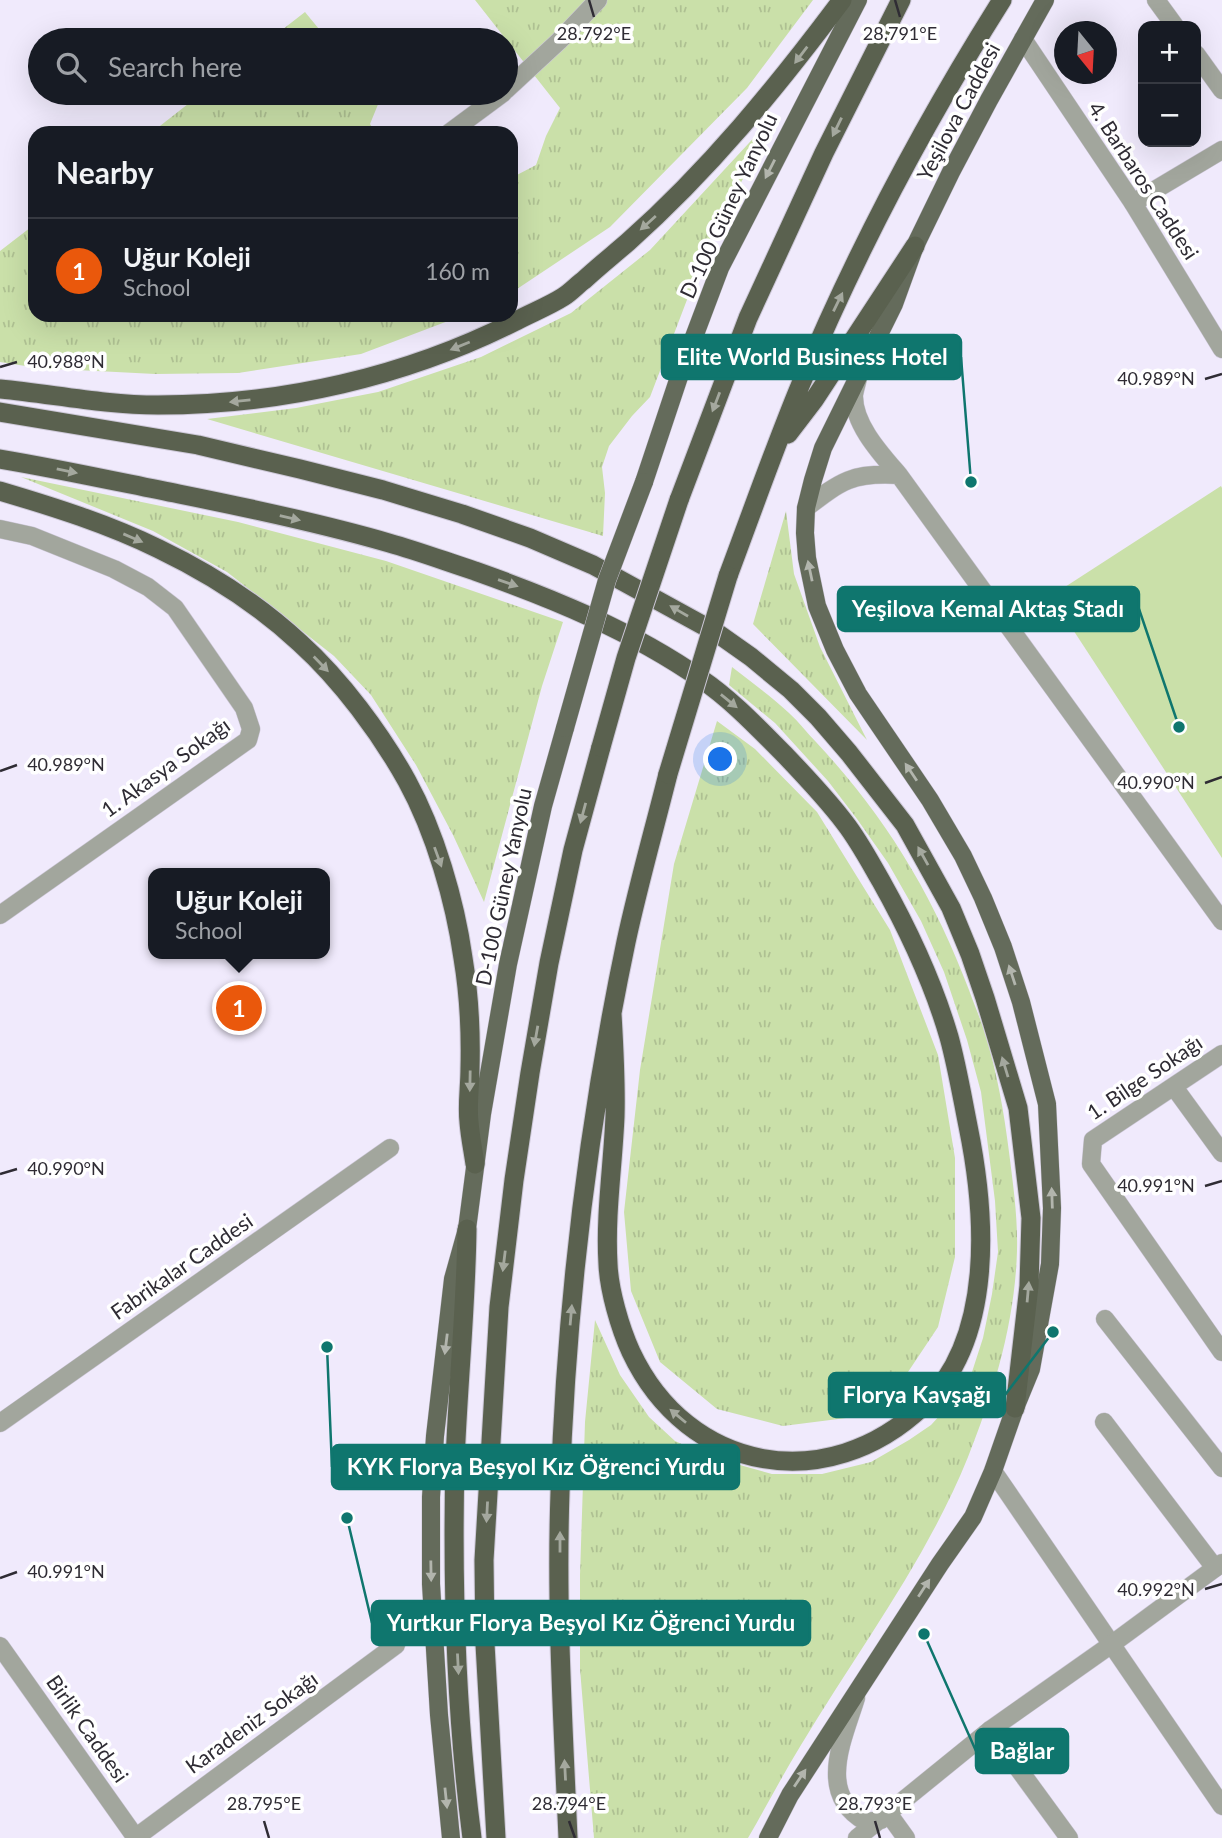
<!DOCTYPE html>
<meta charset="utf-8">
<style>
body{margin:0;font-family:Lato,sans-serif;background:#20242c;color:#f1f3f6}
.controls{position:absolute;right:21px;top:21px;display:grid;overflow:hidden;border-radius:14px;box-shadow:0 7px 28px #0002}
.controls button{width:63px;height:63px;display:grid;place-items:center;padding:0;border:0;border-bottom:2px solid #363941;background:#171b24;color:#f1f3f6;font:35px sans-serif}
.compass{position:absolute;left:1054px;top:21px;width:63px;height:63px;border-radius:50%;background:#171b24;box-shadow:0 7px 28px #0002;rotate:162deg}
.you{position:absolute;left:721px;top:760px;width:24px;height:24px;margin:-18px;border:5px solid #fff;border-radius:50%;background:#1a73e8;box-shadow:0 0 0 10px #1a73e833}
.badge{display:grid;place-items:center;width:46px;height:46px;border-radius:50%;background:#ea580c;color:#fff;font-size:23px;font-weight:700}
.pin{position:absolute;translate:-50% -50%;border:4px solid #fff;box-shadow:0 2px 7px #0006}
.popup{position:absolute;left:148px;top:868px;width:182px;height:91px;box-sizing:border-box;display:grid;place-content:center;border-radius:14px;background:#171b24;filter:drop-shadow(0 2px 5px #0005);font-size:23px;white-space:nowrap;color:#9ea1a6}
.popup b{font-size:26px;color:#f1f3f6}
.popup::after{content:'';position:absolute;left:50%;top:100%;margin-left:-14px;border:14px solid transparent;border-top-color:#171b24}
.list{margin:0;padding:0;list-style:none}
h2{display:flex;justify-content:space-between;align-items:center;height:91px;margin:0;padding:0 28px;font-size:30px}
h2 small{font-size:23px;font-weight:400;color:#9ea1a6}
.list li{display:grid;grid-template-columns:46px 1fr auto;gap:21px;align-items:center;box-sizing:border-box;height:105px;padding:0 28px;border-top:2px solid #363941}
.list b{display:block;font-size:26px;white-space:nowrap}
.list p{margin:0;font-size:23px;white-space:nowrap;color:#9ea1a6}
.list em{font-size:23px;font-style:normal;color:#9ea1a6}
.icon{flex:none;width:38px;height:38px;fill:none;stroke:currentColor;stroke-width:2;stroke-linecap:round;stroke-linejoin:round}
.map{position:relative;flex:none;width:1222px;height:1838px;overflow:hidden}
.search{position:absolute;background:#171b24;box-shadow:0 7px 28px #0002;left:28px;top:28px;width:490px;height:77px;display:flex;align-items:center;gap:18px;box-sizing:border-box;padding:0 24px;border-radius:38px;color:#9ea1a6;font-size:26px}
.panel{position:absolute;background:#171b24;box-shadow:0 7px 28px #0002;left:28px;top:126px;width:490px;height:196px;border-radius:21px}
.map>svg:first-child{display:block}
</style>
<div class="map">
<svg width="1222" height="1838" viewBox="0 0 1222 1838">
<defs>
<pattern id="grass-tufts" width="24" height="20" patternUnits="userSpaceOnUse" patternTransform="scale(1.75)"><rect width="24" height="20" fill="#cae0a9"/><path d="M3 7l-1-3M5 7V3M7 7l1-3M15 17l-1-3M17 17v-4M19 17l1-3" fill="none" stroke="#aec092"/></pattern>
</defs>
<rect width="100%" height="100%" fill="#f0eafc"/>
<!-- grass -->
<path fill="url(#grass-tufts)" d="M 475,0 L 813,0 L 747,88 L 610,227 L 511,293 L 511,174 L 515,176 L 536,165 L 546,136 L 560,108 Z
M 305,12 L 328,40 L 269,40 Z
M 202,93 L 371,93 L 379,102 L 370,124 L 376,133 L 151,133 Z
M 772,118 L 766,138 L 712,234 L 650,397 L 632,416 L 609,446 L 602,467 L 605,493 L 603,536 L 207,419 L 296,408 L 378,392 L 481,357 L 571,313 L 650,250 Z
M 35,224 L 35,315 L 464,315 L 361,354 L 238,373 L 155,374 L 38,368 L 0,362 L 0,251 Z
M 21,477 L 238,522 L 386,561 L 563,622 L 542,686 L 484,902 L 453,835 L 416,765 L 371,695 L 334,656 L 227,572 L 153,531 Z
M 786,511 L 794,574 L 820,647 L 867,740 L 753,624 Z
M 732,667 C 751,682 772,697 789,713 C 799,722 807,733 816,742 C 886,817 933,895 969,990 C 974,1005 981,1019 985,1034 C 997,1072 1004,1112 1009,1152 C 1013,1184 1018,1218 1017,1251 C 1015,1322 994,1392 968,1457 C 926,1561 858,1650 801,1745 C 782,1776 766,1807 748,1838 L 594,1838 L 580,1669 L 580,1575 L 585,1422 L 595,1320 L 620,1375 L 649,1417 L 675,1441 L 708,1456 L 772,1474 L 822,1474 L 871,1462 L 909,1440 L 931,1425 L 953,1401 L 972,1372 L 983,1338 L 992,1294 L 998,1252 L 995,1201 L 981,1092 L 967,1040 L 944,972 L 921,921 L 888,863 L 857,819 L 828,781 L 775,723 L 729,685 Z
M 717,721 L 755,749 L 817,812 L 890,930 L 938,1055 L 955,1158 L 955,1257 L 938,1327 L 898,1387 L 846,1418 L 783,1426 L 717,1409 L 660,1362 L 631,1291 L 624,1212 L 640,1070 L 674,864 Z"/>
<!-- green -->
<path fill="#cae0a9" d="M 1221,486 L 1222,488 L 1222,858 L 1051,596 Z"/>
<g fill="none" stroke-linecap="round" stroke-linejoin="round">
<defs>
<path id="pedestrian" d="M 506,90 L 559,41 L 598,0
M 449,133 L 503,93"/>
<path id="minor" d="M 1156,0 L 1175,26
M 1196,54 L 1222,90
M 1133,203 L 1222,150
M 858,378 C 857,383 855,389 854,395 C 853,424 881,454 899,475 L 1222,921
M 806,508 C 841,481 853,472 899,475
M 0,529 L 32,536 L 114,569 L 148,587 L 175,608 L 244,708 L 251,729 L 248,740 L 0,915
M 1222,1054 L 1093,1140 L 1091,1164 L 1222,1352
M 1174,1087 L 1222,1153
M 1105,1319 L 1222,1468
M 1104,1422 L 1215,1568
M 0,1423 L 390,1148
M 993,1471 L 1222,1806
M 990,1730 L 1069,1838
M 888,1813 L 906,1838
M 135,1838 L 396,1645"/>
<path id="tertiary" d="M 1023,39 L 1133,203 L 1222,349
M 0,1646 L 136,1838
M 856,1698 C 843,1740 816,1794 866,1822 L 881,1820
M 857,1838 L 990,1730 L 1112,1644 L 1222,1563"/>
<path id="primary" d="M 644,482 L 680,374 L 720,268 L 858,0
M 451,1838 L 439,1715 L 431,1584 L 431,1497 L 435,1436 L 453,1279 L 467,1229 L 482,1114 L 508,964 L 543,806 L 565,728
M 768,1838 L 790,1795 L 940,1564 L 973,1517 L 993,1471 L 1015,1408 L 1031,1369 L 1050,1264 L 1052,1208 L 1047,1104 L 1021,1002 L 1003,947 L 983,898 L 963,856 L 930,800 L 858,694 L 835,650 L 817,606 L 807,558 L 805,533 L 806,508 L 813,480 L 823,448 L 894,304 L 915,246 L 951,172 L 989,100 L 1045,0"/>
<path id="trunk" d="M 0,389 C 52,394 105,405 158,405 C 282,405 405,377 516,321 C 531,313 549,306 563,297 C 571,292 577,285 584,280 C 598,267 613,255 628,242 C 709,170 777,87 842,0
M 0,412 L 198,445 L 300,469 L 383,490 L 462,514 L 530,538 L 593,565 L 717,633 L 751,657 L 791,690 L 818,717 L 849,753 L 905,825 L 951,908 L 970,954 L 985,998 L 1018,1108 L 1031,1218 L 1029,1286 L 1015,1408
M 788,434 L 814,400 L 915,246
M 0,459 C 60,469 119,482 179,494 C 249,508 320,523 389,543 C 418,551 447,562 475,571 C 554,599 632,631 701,679 C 732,700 758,728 785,755 C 806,777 827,799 845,823 C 859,841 870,862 881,881 C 909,931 933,982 949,1037 C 957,1066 962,1096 968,1126 C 986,1214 995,1339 923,1406 C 827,1497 688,1473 631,1352 C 620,1328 609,1290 608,1264 C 605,1215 613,1165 615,1116 C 616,1082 614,1048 612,1014
M 0,491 C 54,507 108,524 159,549 C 209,573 259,605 300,643 C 341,680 381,734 407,781 C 435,832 455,901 463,958 C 469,994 471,1032 470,1069 C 470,1086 467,1105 469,1122 C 470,1136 473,1150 475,1164
M 679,500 L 748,318 L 824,153 L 901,0
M 728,576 C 752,512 774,449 800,386 C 856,252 925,122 1002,0
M 467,1229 C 466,1307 458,1384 455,1462 C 452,1587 456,1714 472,1838
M 496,1838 L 485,1644 L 484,1560 L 499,1307 L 514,1180 L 530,1073 L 549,963 L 573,850 L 601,747
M 568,1838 C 563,1723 556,1608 560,1493 C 566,1308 588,1123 626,942 C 638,886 654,830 668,774"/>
</defs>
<!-- pedestrian casing -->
<use href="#pedestrian" stroke="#cdc8d8" stroke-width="19"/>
<!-- minor casing -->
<use href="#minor" stroke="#cdc8d8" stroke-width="19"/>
<!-- tertiary casing -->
<use href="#tertiary" stroke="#cdc8d8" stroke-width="19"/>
<!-- primary casing -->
<use href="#primary" stroke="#cdc8d8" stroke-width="19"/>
<!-- trunk casing -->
<use href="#trunk" stroke="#cdc8d8" stroke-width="21"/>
<!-- pedestrian -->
<use href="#pedestrian" stroke="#a2a69d" stroke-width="18"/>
<!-- minor -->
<use href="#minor" stroke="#a2a69d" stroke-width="18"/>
<!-- tertiary -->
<use href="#tertiary" stroke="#a2a69d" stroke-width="18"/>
<!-- primary -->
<use href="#primary" stroke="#646b5b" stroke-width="18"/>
<!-- trunk -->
<use href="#trunk" stroke="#5a614f" stroke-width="19"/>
<defs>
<path id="primary-bridge" d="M 565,728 L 607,580 L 644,482"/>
<path id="trunk-bridge" d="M 601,747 L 626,658 L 679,500
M 668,774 L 728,576"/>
</defs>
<!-- primary-bridge casing -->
<use href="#primary-bridge" stroke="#cdc8d8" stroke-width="19" stroke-linecap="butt"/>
<!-- trunk-bridge casing -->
<use href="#trunk-bridge" stroke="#cdc8d8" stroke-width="21" stroke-linecap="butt"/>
<!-- primary-bridge -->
<use href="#primary-bridge" stroke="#646b5b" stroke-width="18"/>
<!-- trunk-bridge -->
<use href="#trunk-bridge" stroke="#5a614f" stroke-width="19"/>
</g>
<!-- one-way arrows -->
<defs><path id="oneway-solid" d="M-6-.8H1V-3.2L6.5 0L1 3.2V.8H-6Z" transform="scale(1.75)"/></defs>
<g fill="#a4a89e">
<use href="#oneway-solid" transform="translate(801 55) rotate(127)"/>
<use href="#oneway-solid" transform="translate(837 127) rotate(116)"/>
<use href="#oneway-solid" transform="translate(648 223) rotate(138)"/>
<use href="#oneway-solid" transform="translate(838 302) rotate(-64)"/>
<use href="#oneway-solid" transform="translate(460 346) rotate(158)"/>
<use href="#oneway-solid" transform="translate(240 401) rotate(174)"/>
<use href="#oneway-solid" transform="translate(716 402) rotate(111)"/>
<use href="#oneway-solid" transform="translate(67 471) rotate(12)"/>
<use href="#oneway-solid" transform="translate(290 518) rotate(13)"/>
<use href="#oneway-solid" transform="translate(133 538) rotate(23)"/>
<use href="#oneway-solid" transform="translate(508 583) rotate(19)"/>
<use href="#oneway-solid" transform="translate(679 611) rotate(-150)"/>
<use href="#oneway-solid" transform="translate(321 664) rotate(46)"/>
<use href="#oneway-solid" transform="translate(729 701) rotate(39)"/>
<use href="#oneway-solid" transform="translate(583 813) rotate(105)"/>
<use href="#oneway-solid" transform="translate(923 856) rotate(-119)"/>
<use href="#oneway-solid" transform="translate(438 857) rotate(70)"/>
<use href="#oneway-solid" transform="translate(536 1036) rotate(100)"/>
<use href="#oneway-solid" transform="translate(1005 1067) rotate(-107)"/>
<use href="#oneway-solid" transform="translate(470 1081) rotate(91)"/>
<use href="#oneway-solid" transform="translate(504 1261) rotate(97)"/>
<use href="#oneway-solid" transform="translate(1028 1292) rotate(-85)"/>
<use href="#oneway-solid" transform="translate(571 1315) rotate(-85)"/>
<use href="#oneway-solid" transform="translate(678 1416) rotate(-140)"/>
<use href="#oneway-solid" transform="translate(487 1512) rotate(93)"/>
<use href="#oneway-solid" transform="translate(560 1542) rotate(-90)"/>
<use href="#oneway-solid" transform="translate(458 1664) rotate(87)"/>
<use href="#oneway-solid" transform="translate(565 1770) rotate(-93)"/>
</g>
<g fill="#b2b5ad">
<use href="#oneway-solid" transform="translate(770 169) rotate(117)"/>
<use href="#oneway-solid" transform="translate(810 571) rotate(-102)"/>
<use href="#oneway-solid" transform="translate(911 772) rotate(-124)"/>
<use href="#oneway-solid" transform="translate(1012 975) rotate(-108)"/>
<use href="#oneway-solid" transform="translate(1052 1198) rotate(-92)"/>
<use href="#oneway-solid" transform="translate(446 1344) rotate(97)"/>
<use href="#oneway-solid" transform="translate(431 1571) rotate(89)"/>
<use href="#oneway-solid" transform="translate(924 1588) rotate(-57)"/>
<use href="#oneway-solid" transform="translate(800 1778) rotate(-56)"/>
<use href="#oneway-solid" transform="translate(446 1798) rotate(84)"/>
</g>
<!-- ticks -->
<path fill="none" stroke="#2f2c34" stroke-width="2.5" d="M 589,0 L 594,17M 895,0 L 900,17M 0,367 L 17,362M 1205,379 L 1222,374M 0,771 L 17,765M 1205,783 L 1222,777M 0,1174 L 17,1169M 1205,1186 L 1222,1181M 0,1578 L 17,1572M 1205,1589 L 1222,1584M 264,1821 L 269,1838M 569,1821 L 575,1838M 875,1821 L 880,1838"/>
<g text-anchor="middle" stroke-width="7" stroke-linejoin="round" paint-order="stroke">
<!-- street labels -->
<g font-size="21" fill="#2f2c34" stroke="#fff">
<text transform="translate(959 112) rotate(-62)" y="7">Yeşilova Caddesi</text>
<text transform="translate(1143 181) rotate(57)" y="7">4. Barbaros Caddesi</text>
<text transform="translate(729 206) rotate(-65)" y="7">D-100 Güney Yanyolu</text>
<text transform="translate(166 768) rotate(-36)" y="7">1. Akasya Sokağı</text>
<text transform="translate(504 887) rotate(-78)" y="7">D-100 Güney Yanyolu</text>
<text transform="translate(1145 1078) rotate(-34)" y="7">1. Bilge Sokağı</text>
<text transform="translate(182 1267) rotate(-35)" y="7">Fabrikalar Caddesi</text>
<text transform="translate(252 1723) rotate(-36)" y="7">Karadeniz Sokağı</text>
<text transform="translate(87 1729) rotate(55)" y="7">Birlik Caddesi</text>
</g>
</g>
<g font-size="18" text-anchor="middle" fill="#2f2c34" stroke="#fff" stroke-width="7" stroke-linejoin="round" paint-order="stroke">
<text x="594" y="40">28.792°E</text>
<text x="900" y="40">28.791°E</text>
<text x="66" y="368">40.988°N</text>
<text x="1156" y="385">40.989°N</text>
<text x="66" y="771">40.989°N</text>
<text x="1156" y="789">40.990°N</text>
<text x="66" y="1175">40.990°N</text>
<text x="1156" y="1192">40.991°N</text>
<text x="66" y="1578">40.991°N</text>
<text x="1156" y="1596">40.992°N</text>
<text x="264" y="1810">28.795°E</text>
<text x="569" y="1810">28.794°E</text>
<text x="875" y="1810">28.793°E</text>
</g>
<!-- callouts -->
<path fill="none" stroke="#0f766e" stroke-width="2.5" d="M971 482L961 357M1179 727L1139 609M1053 1332L1005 1395M327 1347L332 1467M347 1518L372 1623M924 1634L976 1751"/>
<g fill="#0f766e" stroke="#fff" stroke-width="2.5">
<circle cx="971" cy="482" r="7"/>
<circle cx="1179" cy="727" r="7"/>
<circle cx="1053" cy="1332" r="7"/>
<circle cx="327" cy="1347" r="7"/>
<circle cx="347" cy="1518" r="7"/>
<circle cx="924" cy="1634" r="7"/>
</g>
<g fill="#0f766e" stroke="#0f766e" stroke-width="2.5">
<rect x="662" y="335" width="299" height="44" rx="7"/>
<rect x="838" y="587" width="301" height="44" rx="7"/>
<rect x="829" y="1373" width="176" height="44" rx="7"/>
<rect x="332" y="1445" width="407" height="44" rx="7"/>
<rect x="372" y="1601" width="438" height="44" rx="7"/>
<rect x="976" y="1729" width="92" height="44" rx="7"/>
</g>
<g font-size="23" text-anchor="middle" font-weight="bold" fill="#fff">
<text x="812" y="365">Elite World Business Hotel</text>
<text x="988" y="617">Yeşilova Kemal Aktaş Stadı</text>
<text x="917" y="1403">Florya Kavşağı</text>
<text x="536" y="1475">KYK Florya Beşyol Kız Öğrenci Yurdu</text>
<text x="591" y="1631">Yurtkur Florya Beşyol Kız Öğrenci Yurdu</text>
<text x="1022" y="1759">Bağlar</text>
</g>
</svg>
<div class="controls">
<button>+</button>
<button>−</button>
</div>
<svg class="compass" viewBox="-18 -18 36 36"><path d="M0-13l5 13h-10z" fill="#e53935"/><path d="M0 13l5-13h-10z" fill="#9ea1a6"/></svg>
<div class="you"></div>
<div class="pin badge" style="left:239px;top:1008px">1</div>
<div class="popup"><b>Uğur Koleji</b>School</div>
<div class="search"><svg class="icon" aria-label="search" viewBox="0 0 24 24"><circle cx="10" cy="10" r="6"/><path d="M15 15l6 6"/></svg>Search here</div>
<section class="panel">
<h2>Nearby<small></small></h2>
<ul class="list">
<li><span class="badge">1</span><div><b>Uğur Koleji</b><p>School</p></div><em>160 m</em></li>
</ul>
</section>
</div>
